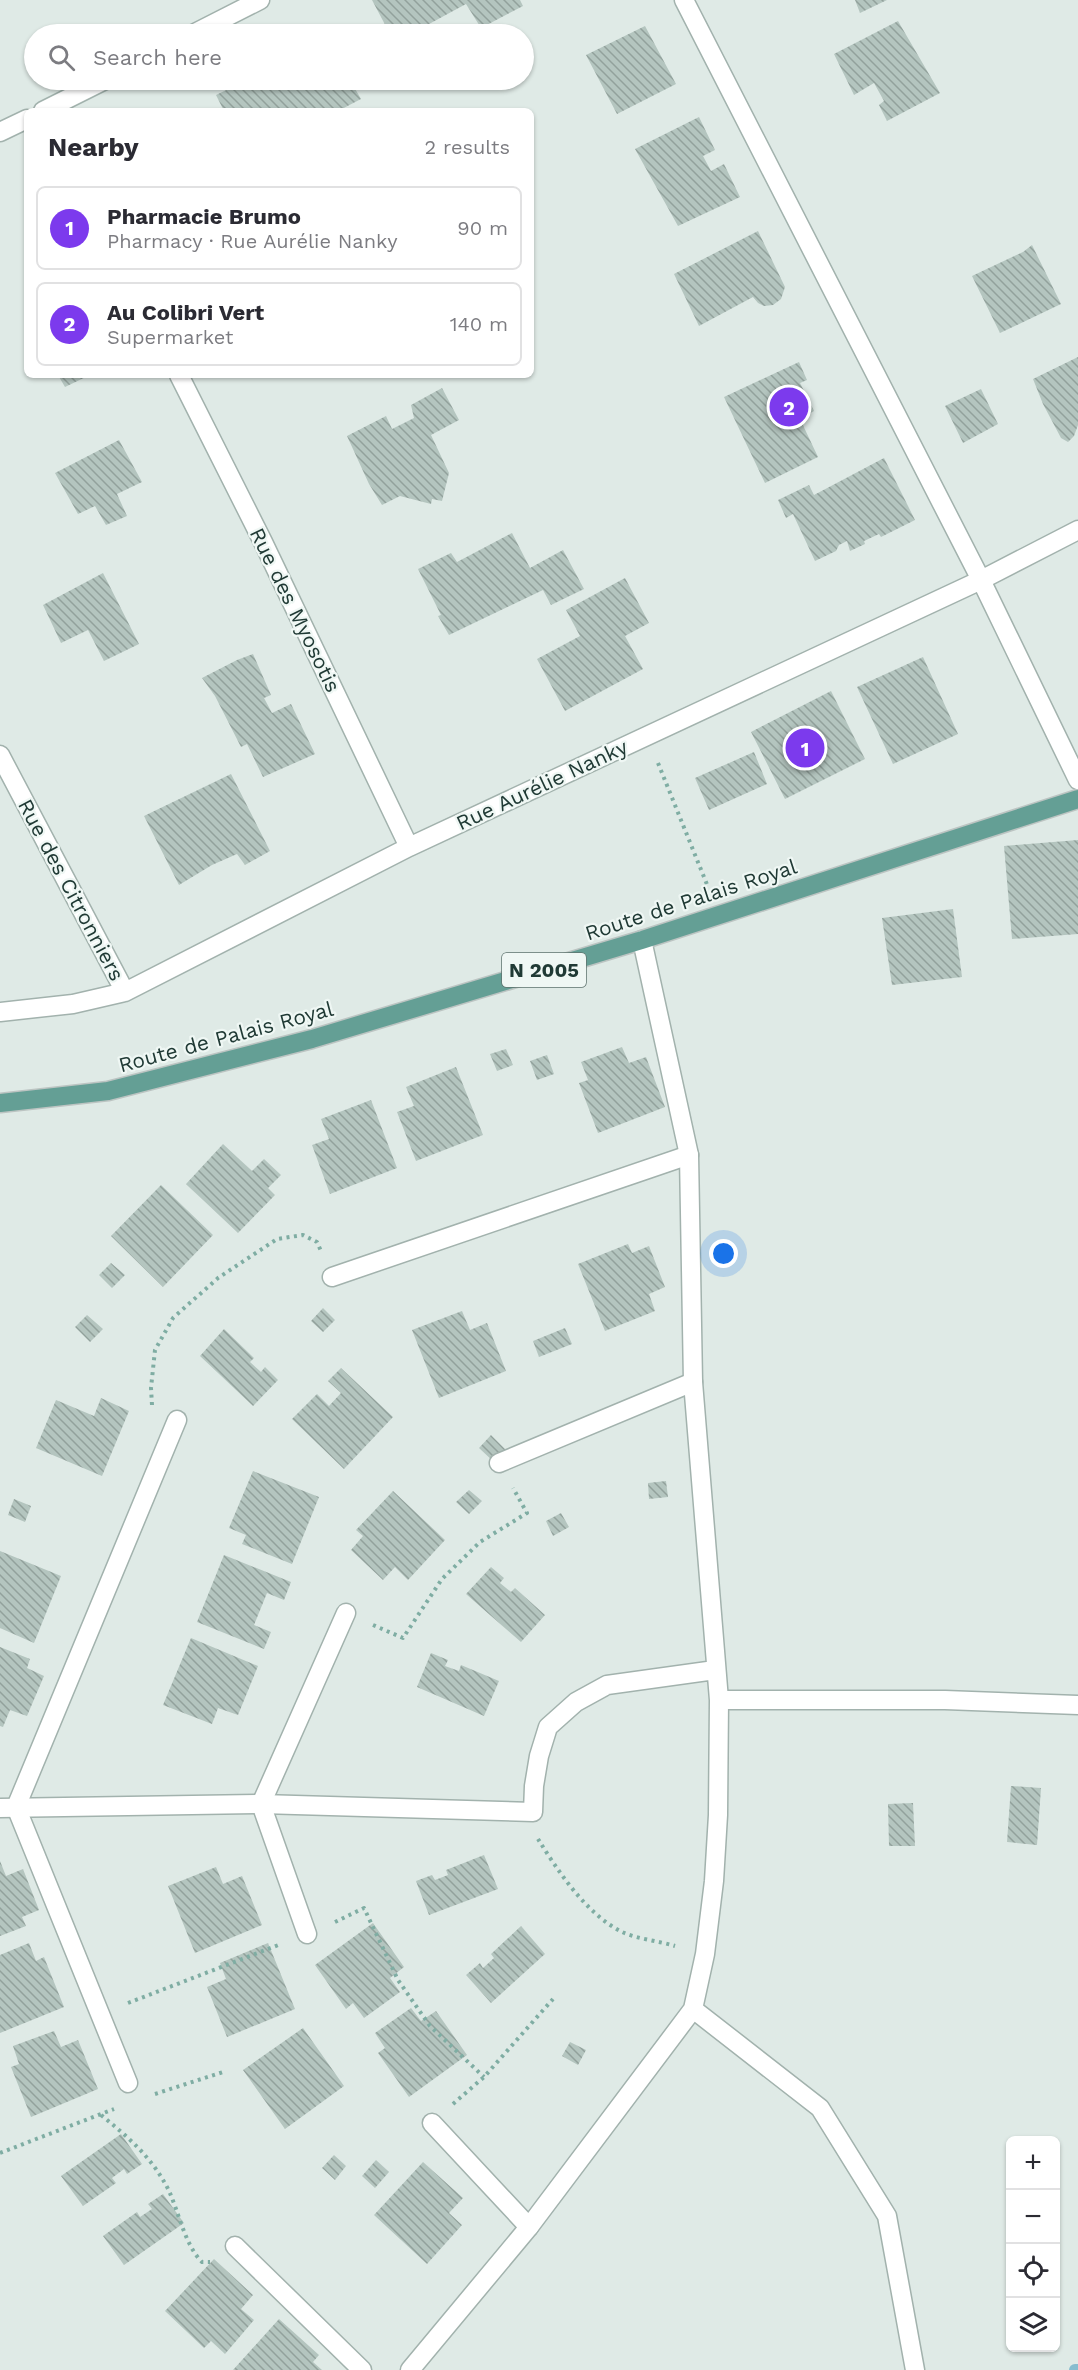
<!DOCTYPE html>
<meta charset="utf-8">
<style>
body{margin:0;font-family:"Work Sans",sans-serif;background:#f2f2f3;color:#2b2b33}
.controls{position:absolute;right:18px;bottom:18px;display:grid;overflow:hidden;border-radius:9px;box-shadow:0 2px 4px #0004}
.controls button{width:54px;height:54px;display:grid;place-items:center;padding:0;border:0;border-bottom:2px solid #e1e1e2;background:#fff;color:#2b2b33;font:30px sans-serif}
.you{position:absolute;left:724px;top:1254px;width:21px;height:21px;margin:-15px;border:4px solid #fff;border-radius:50%;background:#1a73e8;box-shadow:0 0 0 9px #1a73e833}
.badge{display:grid;place-items:center;width:39px;height:39px;border-radius:50%;background:#7c3aed;color:#fff;font-size:20px;font-weight:700}
.pin{position:absolute;translate:-50% -50%;border:3px solid #fff;box-shadow:0 2px 6px #0006}
.list{margin:0;padding:0;list-style:none}
h2{display:flex;justify-content:space-between;align-items:center;height:78px;margin:0;padding:0 24px;font-size:26px}
h2 small{font-size:20px;font-weight:400;color:#7c7c81}
.list li{display:grid;grid-template-columns:39px 1fr auto;gap:18px;align-items:center;box-sizing:border-box;height:84px;margin:0 12px 12px;padding:0 12px;border:2px solid #e1e1e2;border-radius:9px}
.list b{display:block;font-size:22px;white-space:nowrap}
.list p{margin:0;font-size:20px;white-space:nowrap;color:#7c7c81}
.list em{font-size:20px;font-style:normal;color:#7c7c81}
.icon{flex:none;width:33px;height:33px;fill:none;stroke:currentColor;stroke-width:2;stroke-linecap:round;stroke-linejoin:round}
.map{position:relative;flex:none;width:1078px;height:2370px;overflow:hidden}
.search{position:absolute;background:#fff;box-shadow:0 2px 4px #0004;left:24px;top:24px;width:510px;height:66px;display:flex;align-items:center;gap:15px;box-sizing:border-box;padding:0 21px;border-radius:33px;color:#7c7c81;font-size:22px}
.panel{position:absolute;background:#fff;box-shadow:0 2px 4px #0004;left:24px;top:108px;width:510px;height:270px;border-radius:9px}
.map>svg:first-child{display:block}
</style>
<div class="map">
<svg width="1078" height="2370" viewBox="0 0 1078 2370">
<defs>
<pattern id="building-back-hatch" width="6" height="6" patternUnits="userSpaceOnUse" patternTransform="scale(1.5)"><rect width="6" height="6" fill="#b4c5bf"/><path d="M-1 5l2 2M0 0l6 6M5-1l2 2" fill="none" stroke="#92a19c"/></pattern>
</defs>
<rect width="100%" height="100%" fill="#dfeae6"/>
<g fill="none" stroke-linecap="round" stroke-linejoin="round">
<!-- stream -->
<path stroke="#87bdcf" stroke-width="12" d="M 1075,2370 L 1078,2370"/>
</g>
<!-- building -->
<path fill="url(#building-back-hatch)" d="M 372,0 L 520,0 L 523,6 L 481,28 L 466,4 L 418,30 L 420,34 L 390,34 Z
M 855,0 L 887,0 L 860,13 Z
M 898,21 L 940,93 L 887,121 L 879,105 L 884,101 L 874,83 L 854,95 L 834,54 Z
M 645,26 L 676,84 L 617,114 L 586,55 Z
M 247,80 L 262,80 L 266,86 L 279,80 L 350,80 L 361,99 L 338,111 L 224,111 L 216,95 Z
M 699,117 L 715,150 L 703,156 L 711,171 L 724,164 L 740,197 L 678,226 L 635,149 Z
M 758,231 L 785,287 L 781,299 L 773,305 L 764,306 L 758,303 L 753,297 L 699,326 L 674,274 Z
M 1032,245 L 1061,304 L 1000,333 L 972,276 L 1023,252 Z
M 1078,357 L 1078,425 L 1074,436 L 1068,442 L 1061,438 L 1043,404 L 1033,379 Z
M 799,362 L 807,380 L 800,383 L 814,411 L 800,419 L 818,457 L 765,483 L 724,397 Z
M 58,375 L 90,375 L 65,387 Z
M 442,388 L 459,420 L 431,435 L 449,473 L 442,501 L 432,499 L 431,504 L 400,496 L 382,505 L 369,484 L 347,436 L 386,416 L 392,429 L 414,418 L 411,405 Z
M 981,389 L 998,424 L 963,443 L 945,406 Z
M 119,440 L 142,482 L 117,494 L 127,516 L 106,525 L 95,506 L 78,514 L 55,473 Z
M 884,458 L 915,520 L 881,537 L 879,534 L 864,541 L 865,544 L 850,551 L 847,541 L 839,545 L 836,551 L 815,561 L 793,514 L 786,518 L 778,500 L 809,485 L 814,495 Z
M 512,533 L 530,568 L 563,550 L 584,589 L 551,605 L 543,590 L 449,635 L 438,616 L 441,615 L 418,569 L 451,553 L 457,562 Z
M 103,573 L 139,644 L 104,661 L 88,630 L 61,643 L 43,605 Z
M 625,578 L 649,623 L 625,636 L 643,669 L 565,711 L 537,659 L 580,636 L 566,610 Z
M 253,654 L 271,695 L 264,698 L 272,713 L 291,704 L 315,754 L 263,777 L 247,744 L 241,747 L 215,696 L 202,678 L 237,660 Z
M 923,657 L 958,734 L 893,764 L 857,687 Z
M 831,691 L 865,759 L 785,799 L 751,732 Z
M 754,752 L 767,784 L 709,810 L 695,778 Z
M 231,774 L 270,851 L 245,865 L 237,854 L 212,865 L 179,885 L 144,816 Z
M 1078,840 L 1078,934 L 1012,939 L 1004,846 Z
M 953,909 L 962,977 L 892,985 L 882,918 Z
M 622,1047 L 629,1063 L 646,1057 L 665,1107 L 598,1133 L 579,1083 L 588,1080 L 581,1062 Z
M 506,1049 L 513,1065 L 497,1071 L 490,1054 Z
M 547,1055 L 554,1074 L 537,1080 L 530,1061 Z
M 456,1067 L 483,1135 L 416,1161 L 397,1112 L 414,1106 L 406,1087 Z
M 371,1100 L 397,1168 L 330,1194 L 312,1145 L 329,1139 L 321,1119 Z
M 223,1144 L 252,1171 L 264,1159 L 281,1175 L 268,1188 L 275,1195 L 238,1233 L 186,1184 Z
M 161,1185 L 213,1235 L 163,1287 L 111,1236 Z
M 628,1244 L 632,1253 L 649,1246 L 665,1287 L 649,1294 L 655,1311 L 605,1331 L 578,1264 Z
M 111,1263 L 125,1275 L 112,1288 L 99,1275 Z
M 323,1308 L 335,1320 L 323,1332 L 311,1321 Z
M 462,1311 L 470,1330 L 487,1323 L 506,1371 L 439,1398 L 412,1330 Z
M 87,1315 L 103,1329 L 90,1342 L 75,1327 Z
M 565,1328 L 572,1344 L 539,1357 L 533,1341 Z
M 224,1329 L 254,1358 L 250,1362 L 261,1372 L 265,1367 L 278,1380 L 253,1406 L 200,1356 Z
M 341,1368 L 393,1417 L 344,1469 L 292,1419 L 317,1394 L 329,1406 L 341,1393 L 328,1381 Z
M 101,1398 L 129,1411 L 102,1476 L 36,1448 L 56,1400 L 94,1416 Z
M 491,1435 L 506,1450 L 494,1462 L 479,1448 Z
M 253,1471 L 319,1497 L 292,1564 L 242,1544 L 246,1535 L 229,1528 Z
M 666,1481 L 668,1497 L 649,1499 L 648,1483 Z
M 469,1490 L 482,1501 L 469,1514 L 456,1502 Z
M 393,1491 L 445,1540 L 408,1580 L 395,1567 L 383,1580 L 351,1550 L 363,1536 L 356,1530 Z
M 14,1499 L 31,1506 L 25,1522 L 8,1515 Z
M 561,1513 L 569,1527 L 553,1536 L 546,1521 Z
M 0,1551 L 61,1576 L 34,1643 L 0,1628 Z
M 224,1555 L 291,1582 L 284,1600 L 267,1593 L 254,1625 L 271,1632 L 264,1649 L 197,1622 Z
M 491,1567 L 504,1578 L 500,1583 L 511,1592 L 515,1588 L 545,1615 L 521,1642 L 466,1594 Z
M 191,1638 L 258,1666 L 238,1715 L 218,1708 L 212,1724 L 163,1705 Z
M 0,1647 L 30,1659 L 27,1668 L 44,1676 L 27,1716 L 10,1710 L 3,1727 L 0,1726 Z
M 431,1653 L 448,1660 L 445,1666 L 459,1671 L 461,1665 L 499,1681 L 484,1716 L 417,1687 Z
M 1011,1786 L 1041,1788 L 1037,1845 L 1007,1842 Z
M 913,1803 L 915,1846 L 889,1846 L 888,1804 Z
M 484,1855 L 498,1889 L 429,1915 L 416,1881 L 432,1875 L 435,1880 L 448,1875 L 446,1870 Z
M 0,1861 L 6,1876 L 23,1869 L 39,1910 L 22,1917 L 26,1926 L 0,1936 Z
M 216,1867 L 223,1884 L 242,1876 L 262,1925 L 195,1953 L 168,1886 Z
M 373,1923 L 404,1967 L 390,1978 L 400,1992 L 364,2018 L 353,2003 L 346,2009 L 315,1965 Z
M 521,1926 L 545,1954 L 491,2003 L 466,1975 L 480,1963 L 483,1968 L 494,1958 L 491,1954 Z
M 29,1943 L 36,1961 L 44,1957 L 64,2007 L 0,2033 L 0,1955 Z
M 268,1943 L 295,2009 L 227,2037 L 207,1987 L 226,1979 L 220,1963 Z
M 411,2008 L 421,2021 L 436,2011 L 467,2055 L 409,2097 L 378,2053 L 385,2048 L 375,2033 Z
M 303,2028 L 344,2086 L 285,2129 L 243,2070 Z
M 54,2031 L 61,2047 L 78,2040 L 98,2089 L 31,2117 L 11,2067 L 19,2064 L 13,2046 Z
M 570,2042 L 586,2050 L 578,2065 L 562,2056 Z
M 121,2134 L 142,2164 L 127,2174 L 124,2169 L 112,2178 L 116,2183 L 83,2206 L 61,2176 Z
M 334,2155 L 346,2166 L 335,2180 L 322,2168 Z
M 376,2160 L 389,2172 L 375,2188 L 362,2176 Z
M 423,2162 L 463,2198 L 449,2213 L 462,2225 L 427,2264 L 374,2215 Z
M 163,2194 L 184,2223 L 124,2265 L 103,2236 L 137,2212 L 140,2217 L 152,2209 L 148,2204 Z
M 214,2259 L 253,2295 L 241,2309 L 254,2320 L 225,2354 L 211,2341 L 204,2348 L 165,2311 Z
M 279,2319 L 319,2355 L 313,2362 L 322,2370 L 233,2370 Z"/>
<g fill="none" stroke-linecap="round" stroke-linejoin="round">
<defs>
<path id="service" d="M 332,1277 L 689,1155
M 499,1463 L 693,1382
M 307,1934 L 261,1804 L 346,1613
M 128,2083 L 16,1807 L 177,1420
M 432,2123 L 529,2227
M 235,2246 L 362,2370"/>
<path id="minor" d="M 684,0 L 981,580 L 1078,780
M 193,34 L 260,0
M 43,111 L 105,80
M 0,132 L 27,119
M 179,375 L 263,542 L 409,847
M 0,755 L 125,992
M 0,1012 L 73,1004 L 125,992 L 409,847 L 981,580 L 1078,530
M 719,1700 L 945,1700 L 1078,1705
M 0,1808 L 261,1804 L 533,1812 L 534,1786 L 539,1756 L 548,1727 L 576,1702 L 607,1685 L 715,1670
M 693,2009 L 820,2108 L 887,2216 L 915,2370
M 410,2370 L 529,2227 L 693,2009 L 705,1954 L 714,1881 L 718,1815 L 719,1700 L 693,1382 L 689,1155 L 642,940"/>
<path id="primary" d="M 0,1103 L 108,1091 L 312,1039 L 642,940 L 1078,799"/>
</defs>
<!-- service casing -->
<use href="#service" stroke="#a2b2ad" stroke-width="21"/>
<!-- minor casing -->
<use href="#minor" stroke="#a2b2ad" stroke-width="21"/>
<!-- primary casing -->
<use href="#primary" stroke="#bcc4c2" stroke-width="21"/>
<!-- path -->
<path stroke="#7fada3" stroke-width="4" stroke-dasharray="3 4.5" stroke-linecap="butt" d="M 658,763 L 708,887
M 152,1405 L 151,1388 L 155,1350 L 173,1318 L 218,1278 L 277,1239 L 303,1235 L 317,1242 L 321,1251
M 373,1625 L 403,1638 L 442,1579 L 480,1542 L 527,1513 L 513,1488
M 538,1839 C 558,1871 586,1914 622,1932 C 637,1939 659,1941 675,1946
M 335,1922 L 364,1908 L 398,1980 L 430,2026 L 484,2077
M 128,2003 L 281,1944
M 155,2094 L 223,2072
M 453,2104 L 484,2077 L 553,1999
M 101,2115 C 128,2137 153,2158 169,2191 C 179,2213 185,2245 202,2262 L 210,2262
M 0,2153 L 114,2109"/>
<!-- service -->
<use href="#service" stroke="#fff" stroke-width="18"/>
<!-- minor -->
<use href="#minor" stroke="#fff" stroke-width="18"/>
<!-- primary -->
<use href="#primary" stroke="#649f95" stroke-width="18"/>
</g>
<g text-anchor="middle" stroke-width="4.5" stroke-linejoin="round" paint-order="stroke">
<!-- shield labels -->
<rect fill="#eff7f4" stroke="#5e736e" stroke-width="1.5" x="502" y="953" width="84" height="34" rx="4.5"/>
<g font-size="20" font-weight="bold" fill="#203a35">
<text x="544" y="977">N 2005</text>
</g>
<!-- street labels -->
<g font-size="21" fill="#203a35" stroke="#eff7f4">
<text transform="translate(295 610) rotate(64)" y="7">Rue des Myosotis</text>
<text transform="translate(542 785) rotate(-25)" y="7">Rue Aurélie Nanky</text>
<text transform="translate(71 890) rotate(62)" y="7">Rue des Citronniers</text>
<text transform="translate(691 900) rotate(-18)" y="7">Route de Palais Royal</text>
<text transform="translate(226 1037) rotate(-15)" y="7">Route de Palais Royal</text>
</g>
</g>
</svg>
<div class="controls">
<button>+</button>
<button>−</button>
<button><svg class="icon" aria-label="locate" viewBox="0 0 24 24"><circle cx="12" cy="12" r="6"/><path d="M12 2v4M12 18v4M2 12h4M18 12h4"/></svg></button>
<button><svg class="icon" aria-label="layers" viewBox="0 0 24 24"><path d="M12 4l9 5-9 5-9-5zM3 14l9 5 9-5"/></svg></button>
</div>
<div class="you"></div>
<div class="pin badge" style="left:805px;top:748px">1</div>
<div class="pin badge" style="left:789px;top:407px">2</div>
<div class="search"><svg class="icon" aria-label="search" viewBox="0 0 24 24"><circle cx="10" cy="10" r="6"/><path d="M15 15l6 6"/></svg>Search here</div>
<section class="panel">
<h2>Nearby<small>2 results</small></h2>
<ul class="list">
<li><span class="badge">1</span><div><b>Pharmacie Brumo</b><p>Pharmacy · Rue Aurélie Nanky</p></div><em>90 m</em></li>
<li><span class="badge">2</span><div><b>Au Colibri Vert</b><p>Supermarket</p></div><em>140 m</em></li>
</ul>
</section>
</div>
